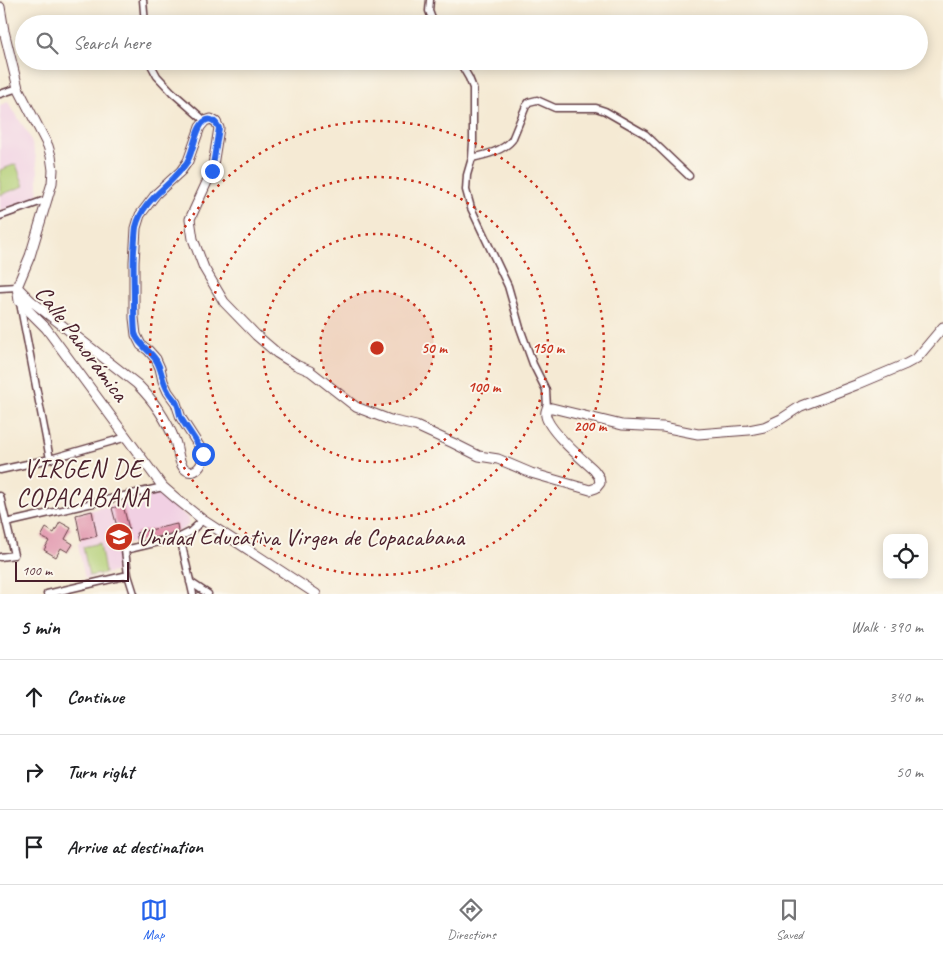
<!DOCTYPE html>
<meta charset="utf-8">
<style>
body{margin:0;font-family:Caveat,sans-serif;background:#f6f6f6;color:#202124}
.controls{position:absolute;right:15px;bottom:15px;display:grid;overflow:hidden;border-radius:10px;box-shadow:0 2px 12px #0003}
.controls button{width:45px;height:45px;display:grid;place-items:center;padding:0;border:0;border-bottom:1px solid #e0e0e0;background:#fff;color:#202124;font:25px sans-serif}
.scale{position:absolute;left:15px;bottom:12px;width:114px;box-sizing:border-box;padding-left:5px;border:2px solid #4a1f2b;border-top:0;font-size:14px;line-height:18px;white-space:nowrap;color:#4a1f2b;-webkit-text-stroke:4px #fbf7ec;paint-order:stroke}
.stop{position:absolute;width:15px;height:15px;margin:-11px;border:4px solid #2563eb;border-radius:50%;background:#fff}
.stop.end{background:#2563eb;border-color:#fff;box-shadow:0 1px 5px #0008}
.list{margin:0;padding:0;list-style:none}
h2{display:flex;justify-content:space-between;align-items:center;height:65px;margin:0;padding:0 20px;font-size:21px}
h2 small{font-size:16px;font-weight:400;color:#757577}
.list li{display:grid;grid-template-columns:32px 1fr auto;gap:15px;align-items:center;box-sizing:border-box;height:75px;padding:0 20px;border-top:1px solid #e0e0e0}
.list b{display:block;font-size:19px;white-space:nowrap}
.list em{font-size:16px;font-style:normal;color:#757577}
.icon{flex:none;width:28px;height:28px;fill:none;stroke:currentColor;stroke-width:2;stroke-linecap:round;stroke-linejoin:round}
.map{position:relative;flex:none;width:943px;height:594px;overflow:hidden}
.search{position:absolute;background:#fff;box-shadow:0 2px 12px #0003;left:15px;right:15px;top:15px;height:55px;display:flex;align-items:center;gap:12px;box-sizing:border-box;padding:0 18px;border-radius:28px;color:#757577;font-size:19px}
.sheet{height:290px;background:#fff}
nav{display:flex;justify-content:space-around;align-items:center;box-sizing:border-box;height:70px;border-top:1px solid #e0e0e0;background:#fff;font-size:14px;color:#757577}
nav a{display:grid;justify-items:center;gap:2px}
nav .on{color:#2563eb}
.map>svg:first-child{display:block}
</style>
<div class="map">
<svg width="943" height="594" viewBox="0 0 943 594">
<rect width="100%" height="100%" fill="#fbf7ec"/>
<filter id="ink" filterUnits="userSpaceOnUse"><feTurbulence type="fractalNoise" baseFrequency=".02" numOctaves="2"/><feDisplacementMap in="SourceGraphic" scale="10" xChannelSelector="R" yChannelSelector="G"/><feConvolveMatrix kernelMatrix="1 2 1 2 8 2 1 2 1" color-interpolation-filters="sRGB"/></filter>
<filter id="wash" filterUnits="userSpaceOnUse"><feTurbulence type="fractalNoise" baseFrequency=".0096" numOctaves="4" result="noise"/><feDisplacementMap in="SourceGraphic" scale="20" xChannelSelector="R" yChannelSelector="G"/><feGaussianBlur stdDeviation="1.12" result="paint"/><feColorMatrix in="noise" values="0 0 0 0 0 0 0 0 0 0 0 0 0 0 0 0 0 1.4 0 .05"/><feComposite in="paint" operator="in"/></filter>
<g filter="url(#wash)">
<rect width="100%" height="100%" fill="#f5ead4"/>
<!-- built -->
<path fill="#f1d0e3" d="M 8,102 L 29,135 L 35,153 L 38,171 L 38,187 L 37,195 L 35,199 L 0,211 L 0,105 Z
M 158,494 L 162,495 L 188,518 L 189,524 L 186,527 L 179,532 L 118,546 L 121,570 L 85,579 L 78,544 L 81,541 L 75,514 Z"/>
<!-- green -->
<path fill="#b1cd73" stroke="#7e764f" d="M 16,164 L 24,186 L 0,195 L 0,170 Z
M 100,543 L 105,573 L 89,576 L 83,547 Z"/>
<g id="blocks">
<!-- building -->
<path fill="#df8ea8" d="M 123,505 L 129,529 L 120,532 L 117,523 L 116,523 L 112,508 Z
M 92,511 L 97,536 L 81,540 L 76,515 Z
M 60,522 L 71,528 L 65,539 L 73,544 L 68,552 L 61,548 L 56,557 L 44,550 L 49,541 L 41,537 L 46,528 L 54,533 Z
M 177,524 L 178,532 L 138,542 L 136,533 Z"/>
</g>
</g>
<g filter="url(#ink)">
<use href="#blocks" fill-opacity="0" stroke="#643d44" stroke-width="1"/>
<g fill="none" stroke-linecap="round" stroke-linejoin="round">
<defs>
<path id="minor" d="M 143,0 L 145,24
M 430,0 L 429,11 L 434,24
M 149,61 L 157,76 L 172,92 L 205,121
M 459,61 L 469,78 L 473,88 L 473,142 L 472,158 L 467,175 L 466,190 L 471,208 L 508,286 L 520,328 L 533,364 L 546,390 L 547,408
M 0,94 L 18,88
M 472,158 C 485,155 503,151 512,140 L 526,106 L 529,102 L 537,100 L 555,108 L 596,108 L 605,111 L 645,134 L 689,176
M 0,216 L 48,199
M 0,288 L 17,287
M 20,303 L 50,459
M 0,470 L 50,459 L 127,437
M 0,496 L 14,555 L 0,557
M 6,523 L 163,487
M 180,537 L 193,594
M 190,582 L 208,594
M 47,594 L 128,575
M 134,594 L 128,575 L 125,550 L 180,537 L 190,532 L 203,520"/>
<path id="tertiary" d="M 0,7 L 4,31 L 18,88 L 48,146 L 51,156 L 53,170 L 52,183 L 30,256 L 17,287 L 19,301 L 46,328 L 163,487 L 178,500 L 203,520 L 316,594
M 17,287 L 30,300 L 137,384 C 154,401 166,418 175,441 C 178,449 178,460 183,467 C 192,479 208,465 201,449 L 181,418 L 176,403 L 168,392 L 163,381 L 160,368 L 156,359 L 148,350 L 141,345 L 136,335 L 134,318 L 134,262 L 136,228 L 140,215 L 156,194 L 181,171 L 188,161 L 200,127 L 205,121 L 211,119 L 216,122 L 219,128 L 212,171 L 190,219 L 193,239 L 204,268 L 224,302 L 256,335 L 277,353 L 296,365 L 310,371 L 356,407 L 390,420 L 416,426 L 453,443 L 479,456 L 498,459 L 531,473 L 590,490 L 596,488 L 600,483 L 599,477 L 594,470 C 582,459 549,431 546,416 C 545,412 546,412 547,408 L 552,408 L 622,425 L 663,427 L 698,434 L 749,430 L 764,427 L 781,419 L 801,406 L 856,385 L 906,364 L 917,358 L 943,327"/>
</defs>
<!-- minor casing -->
<use href="#minor" stroke="#643d44" stroke-width="9"/>
<!-- tertiary casing -->
<use href="#tertiary" stroke="#643d44" stroke-width="11"/>
<!-- minor -->
<use href="#minor" stroke="#fff" stroke-width="6"/>
<!-- tertiary -->
<use href="#tertiary" stroke="#fff" stroke-width="9"/>
</g>
</g>
<g fill="none" stroke-linecap="round" stroke-linejoin="round" filter="url(#ink)">
<!-- route -->
<path stroke="#2563eb" stroke-width="6" d="M 203,454 C 197,441 188,430 181,418 C 179,414 179,408 177,404 C 175,399 170,396 168,391 C 162,382 162,369 156,360 C 150,350 138,345 135,333 C 134,323 134,313 134,303 C 134,285 133,267 134,250 C 135,242 135,234 136,227 C 143,198 172,186 187,162 C 193,153 196,126 205,121 C 211,117 216,122 219,128 L 212,171"/>
</g>
<!-- distance rings -->
<circle cx="377" cy="348" r="57" fill="#c8321e" fill-opacity=".12"/>
<g fill="none" stroke="#c8321e" stroke-width="2.5" stroke-dasharray="2.5 5">
<circle cx="377" cy="348" r="57"/>
<circle cx="377" cy="348" r="114"/>
<circle cx="377" cy="348" r="171"/>
<circle cx="377" cy="348" r="227"/>
</g>
<!-- icons -->
<defs>
<symbol id="school-disc" viewBox="-11 -11 22 22"><circle r="9.5" fill="#c8321e" stroke="#fbf7ec"/><path d="M0-5L7-2L0 1L-7-2ZM-4 1L0 2.5L4 1V4Q0 6-4 4Z" fill="#fff"/></symbol>
</defs>
<g fill-rule="evenodd">
<use href="#school-disc" x="103" y="521" width="32" height="32"/>
</g>
<g text-anchor="middle" stroke-width="4" stroke-linejoin="round" paint-order="stroke">
<!-- street labels -->
<g font-size="24" fill="#4a1f2b" stroke="#fbf7ec">
<text transform="translate(82 343) rotate(53)" y="8">Calle Panorámica</text>
</g>
<!-- poi labels -->
<g font-size="24" fill="#4a1f2b" stroke="#fbf7ec" text-anchor="start">
<text x="138" y="545">Unidad Educativa Virgen de Copacabana</text>
</g>
<!-- neighbourhood labels -->
<g font-size="25" letter-spacing="1" fill="#4a1f2b" stroke="#fbf7ec">
<text x="83" y="477">VIRGEN DE<tspan x="83" dy="29">COPACABANA</tspan></text>
</g>
</g>
<circle cx="377" cy="348" r="8" fill="#c8321e" stroke="#fbf7ec" stroke-width="2.5"/>
<g font-size="15" text-anchor="middle" font-weight="bold" fill="#c8321e" stroke="#fbf7ec" stroke-width="4" stroke-linejoin="round" paint-order="stroke">
<text x="434" y="353">50 m</text>
<text x="548" y="353">150 m</text>
<text x="484" y="392">100 m</text>
<text x="590" y="431">200 m</text>
</g>
</svg>
<div class="controls">
<button><svg class="icon" aria-label="locate" viewBox="0 0 24 24"><circle cx="12" cy="12" r="6"/><path d="M12 2v4M12 18v4M2 12h4M18 12h4"/></svg></button>
</div>
<div class="scale">100 m</div>
<div class="stop" style="left:203px;top:454px"></div>
<div class="stop end" style="left:212px;top:171px"></div>
<div class="search"><svg class="icon" aria-label="search" viewBox="0 0 24 24"><circle cx="10" cy="10" r="6"/><path d="M15 15l6 6"/></svg>Search here</div>
</div>
<section class="sheet">
<h2>5 min<small>Walk · 390 m</small></h2>
<ul class="list">
<li><svg class="icon" aria-label="ahead" viewBox="0 0 24 24"><path d="M12 20V5M6 11l6-6 6 6"/></svg><div><b>Continue</b></div><em>340 m</em></li>
<li><svg class="icon" aria-label="right" viewBox="0 0 24 24"><path d="M7 20v-9h11M14 6l5 5-5 5"/></svg><div><b>Turn right</b></div><em>50 m</em></li>
<li><svg class="icon" aria-label="arrive" viewBox="0 0 24 24"><path d="M6 21V4h12l-3 4 3 4H6"/></svg><div><b>Arrive at destination</b></div></li>
</ul>
</section>
<nav>
<a class="on"><svg class="icon" aria-label="map" viewBox="0 0 24 24"><path d="M3 6l6-2 6 2 6-2v14l-6 2-6-2-6 2zM9 4v14M15 6v14"/></svg>Map</a>
<a><svg class="icon" aria-label="directions" viewBox="0 0 24 24"><path d="M12 3l9 9-9 9-9-9zM9 14v-3h6M13 9l2 2-2 2"/></svg>Directions</a>
<a><svg class="icon" aria-label="saved" viewBox="0 0 24 24"><path d="M7 4h10v16l-5-4-5 4z"/></svg>Saved</a>
</nav>
